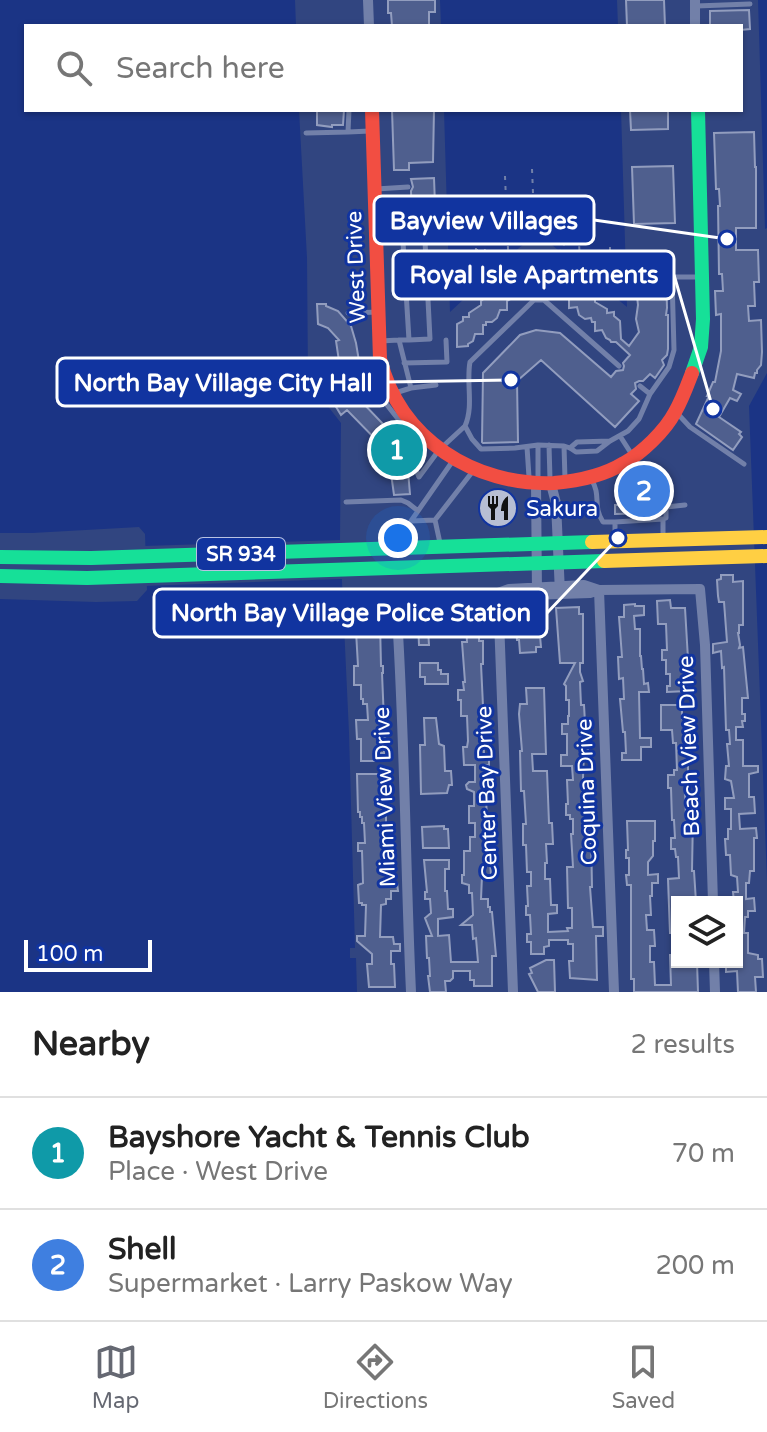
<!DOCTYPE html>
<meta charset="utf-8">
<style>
body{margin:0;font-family:"Varela Round",sans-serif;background:#f6f6f6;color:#222}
.controls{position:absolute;right:24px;bottom:24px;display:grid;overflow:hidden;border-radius:0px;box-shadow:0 2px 6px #0004}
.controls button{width:72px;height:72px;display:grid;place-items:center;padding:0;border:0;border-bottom:2px solid #e0e0e0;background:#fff;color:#222;font:40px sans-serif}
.scale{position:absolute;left:24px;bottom:20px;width:128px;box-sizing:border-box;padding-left:8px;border:4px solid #fff;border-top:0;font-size:22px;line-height:28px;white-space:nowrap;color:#fff;-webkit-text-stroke:6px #1134a0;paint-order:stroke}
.you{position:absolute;left:398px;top:538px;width:28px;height:28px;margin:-20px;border:6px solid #fff;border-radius:50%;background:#1a73e8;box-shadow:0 0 0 12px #1a73e833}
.badge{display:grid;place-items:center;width:52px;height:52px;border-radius:50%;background:#656872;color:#fff;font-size:26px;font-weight:700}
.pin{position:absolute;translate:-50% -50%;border:4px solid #fff;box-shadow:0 2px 8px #0006}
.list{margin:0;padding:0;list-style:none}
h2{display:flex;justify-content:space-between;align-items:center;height:104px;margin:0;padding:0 32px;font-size:34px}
h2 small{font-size:26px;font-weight:400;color:#767676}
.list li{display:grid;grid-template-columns:52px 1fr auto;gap:24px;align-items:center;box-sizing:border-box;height:112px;padding:0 32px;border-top:2px solid #e0e0e0}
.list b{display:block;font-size:30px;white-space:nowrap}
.list p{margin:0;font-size:26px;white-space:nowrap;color:#767676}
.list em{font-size:26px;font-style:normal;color:#767676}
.icon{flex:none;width:44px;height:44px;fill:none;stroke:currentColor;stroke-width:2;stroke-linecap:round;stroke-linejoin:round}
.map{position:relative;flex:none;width:767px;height:992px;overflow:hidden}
.search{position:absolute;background:#fff;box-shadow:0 2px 6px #0004;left:24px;right:24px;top:24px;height:88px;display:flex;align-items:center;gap:20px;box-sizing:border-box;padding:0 28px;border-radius:0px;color:#767676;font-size:30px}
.sheet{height:328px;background:#fff}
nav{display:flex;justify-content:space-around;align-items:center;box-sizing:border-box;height:112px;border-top:2px solid #e0e0e0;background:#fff;font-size:22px;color:#767676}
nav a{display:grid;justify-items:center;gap:4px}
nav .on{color:#656872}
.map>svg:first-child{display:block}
</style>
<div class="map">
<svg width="767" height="992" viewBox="0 0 767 992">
<rect width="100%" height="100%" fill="#314580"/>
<!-- water -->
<path fill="#1b3485" d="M 0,0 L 295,0 L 296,26 L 26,26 L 26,110 L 299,110 L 307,258 L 308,381 L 341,423 L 340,539 L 349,733 L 355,948 L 350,948 L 350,958 L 356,958 L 357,992 L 0,992 L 0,599 L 96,602 L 137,601 L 147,590 L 145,534 L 139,527 L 32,533 L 0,533 Z
M 440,0 L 617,0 L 618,26 L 441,26 Z
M 758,0 L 767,0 L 767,228 L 765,229 Z
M 444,110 L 621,110 L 627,307 L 552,245 C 541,239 530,239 520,247 L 450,312 Z
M 767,373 L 767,881 L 749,406 Z"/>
<!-- pier -->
<path fill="#314580" d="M 341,540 L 342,579 L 143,586 L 143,546 Z"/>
<!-- building -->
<path fill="#4f5f8e" stroke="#929dbe" stroke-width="2" d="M 388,0 L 435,0 L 435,12 L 429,12 L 429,26 L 392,26 L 391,13 L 388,13 Z
M 626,0 L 664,0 L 665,26 L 627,26 Z
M 749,10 L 750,29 L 741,30 L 741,26 L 710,26 L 710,11 Z
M 317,110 L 344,110 L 343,125 L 332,125 L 332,127 L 317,125 Z
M 392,110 L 434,110 L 433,162 L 409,163 L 409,170 L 394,170 Z
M 630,110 L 668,110 L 668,129 L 631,130 Z
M 754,132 L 755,167 L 756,167 L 756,228 L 736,228 L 736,250 L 758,250 L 759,282 L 754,282 L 755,306 L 748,306 L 749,321 L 761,320 L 762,352 L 761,365 L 757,370 L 757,373 L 755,373 L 754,378 L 737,374 L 733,390 L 741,394 L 737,401 L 730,398 L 719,417 L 741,432 L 739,434 L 742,437 L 733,450 L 696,424 L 709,396 L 707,396 L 713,382 L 715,382 L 721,351 L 721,314 L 716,315 L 715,291 L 723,291 L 722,274 L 719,274 L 718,206 L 720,206 L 719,189 L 716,189 L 714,133 Z
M 673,166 L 675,223 L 634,224 L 632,167 Z
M 434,178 L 436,231 L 413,232 L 414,224 L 412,221 L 411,191 L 413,187 L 411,179 Z
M 537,253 L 556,263 L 556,267 L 563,267 L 563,271 L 569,276 L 569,279 L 582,286 L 582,290 L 589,290 L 589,293 L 595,298 L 595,302 L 607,309 L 607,313 L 614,312 L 614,316 L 620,321 L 621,339 L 629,346 L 639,332 L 636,319 L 638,305 L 636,288 L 636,271 L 634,271 L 633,264 L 668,263 L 668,270 L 666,270 L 667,308 L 666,315 L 668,315 L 668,349 L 667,355 L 662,360 L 664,365 L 655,378 L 650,374 L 643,381 L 639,381 L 635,383 L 636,389 L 631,394 L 639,401 L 615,427 L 541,360 L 517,381 L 518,442 L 483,443 L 482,442 L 483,373 L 520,335 L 536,330 L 560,333 L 611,377 L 616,371 L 623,370 L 624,366 L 623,363 L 630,355 L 616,342 L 611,342 L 610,340 L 606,338 L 602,330 L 595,331 L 595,322 L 592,322 L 591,318 L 585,319 L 579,315 L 577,307 L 569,308 L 569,299 L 566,299 L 566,296 L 559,296 L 559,294 L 553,291 L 551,285 L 524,286 L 521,293 L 507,301 L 507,310 L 500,310 L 497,318 L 492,322 L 486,322 L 486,325 L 483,325 L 483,334 L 475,334 L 473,341 L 468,344 L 468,346 L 457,347 L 457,324 L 463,321 L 463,317 L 469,317 L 469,313 L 481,305 L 481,301 L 487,296 L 487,293 L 494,292 L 494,288 L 506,281 L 506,276 L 511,272 L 511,268 L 518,268 L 518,264 Z
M 317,304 L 326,304 L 326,306 L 338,311 L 351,326 L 356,343 L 362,379 L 358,398 L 406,448 L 410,494 L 394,495 L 388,452 L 347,410 L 341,415 L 330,397 L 338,390 L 342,381 L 336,341 L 339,340 L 328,328 L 318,324 Z
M 662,480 L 662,487 L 669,485 L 672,497 L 656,501 L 657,513 L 615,514 L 615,505 L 626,505 L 625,481 Z
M 721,575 L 733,575 L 733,582 L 743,581 L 743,625 L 739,625 L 739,633 L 738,633 L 740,645 L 739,648 L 743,647 L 748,698 L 742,698 L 742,714 L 745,714 L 745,721 L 742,721 L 743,727 L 736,727 L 736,740 L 743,740 L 743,766 L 758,766 L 758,772 L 749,774 L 749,797 L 754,797 L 755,813 L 739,814 L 740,829 L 756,828 L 757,838 L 754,838 L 754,871 L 750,871 L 749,883 L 746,883 L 746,899 L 754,898 L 755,911 L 748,911 L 748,917 L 745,917 L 744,933 L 748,933 L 748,953 L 758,955 L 758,959 L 762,959 L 763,977 L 755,977 L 756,992 L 738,992 L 737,971 L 726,972 L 726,964 L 737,963 L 737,902 L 734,902 L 733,892 L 738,892 L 737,877 L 731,875 L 730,855 L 726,855 L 725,839 L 728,839 L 728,829 L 731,829 L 731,809 L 725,809 L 725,798 L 734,798 L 731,781 L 725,779 L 726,766 L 729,766 L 727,744 L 730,744 L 729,730 L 726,730 L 724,667 L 722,668 L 721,651 L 713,653 L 713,644 L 727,642 L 724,602 L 719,602 L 718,596 L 717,580 L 721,579 Z
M 378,591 L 380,603 L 378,603 L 378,607 L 369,607 L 369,623 L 380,623 L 381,666 L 383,666 L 383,673 L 382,673 L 384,721 L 386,723 L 380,729 L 386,736 L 384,738 L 384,753 L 378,753 L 379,761 L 361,761 L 361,739 L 357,739 L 356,720 L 368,720 L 367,704 L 363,704 L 363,699 L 361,699 L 361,685 L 354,685 L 354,666 L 358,666 L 356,631 L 351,631 L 351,615 L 356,614 L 356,592 Z
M 670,600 L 671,608 L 685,608 L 688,659 L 685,659 L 687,691 L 667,692 L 667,686 L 670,686 L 670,674 L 666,674 L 666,660 L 662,660 L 662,650 L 667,650 L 666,624 L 658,624 L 657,601 Z
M 635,604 L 635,606 L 644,606 L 644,615 L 634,616 L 635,629 L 640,629 L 640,656 L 641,656 L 642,669 L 643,669 L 644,684 L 648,683 L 649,692 L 639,692 L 640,738 L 651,738 L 651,747 L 641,747 L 641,760 L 622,760 L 622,753 L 626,753 L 625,732 L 623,732 L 620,699 L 624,699 L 623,678 L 619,679 L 618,657 L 622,657 L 619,617 L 624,617 L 624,605 Z
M 545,605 L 546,613 L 538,614 L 541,647 L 536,647 L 536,652 L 520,653 L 519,640 L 517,640 L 516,627 L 515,618 L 518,618 L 517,606 Z
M 579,607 L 579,614 L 583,614 L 583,663 L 580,663 L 580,672 L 583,681 L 580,682 L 581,705 L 584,705 L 586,740 L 588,740 L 588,751 L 584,751 L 582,804 L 586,804 L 588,834 L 591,834 L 592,887 L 590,887 L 593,927 L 603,927 L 603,936 L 596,936 L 597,980 L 570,978 L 569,961 L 573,961 L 573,944 L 568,944 L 568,940 L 549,940 L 549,946 L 544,947 L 544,954 L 531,954 L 531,942 L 527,942 L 527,934 L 531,934 L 530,915 L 526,915 L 526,906 L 528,906 L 527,886 L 531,886 L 531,872 L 527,872 L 526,845 L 523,845 L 523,824 L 526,824 L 524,791 L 521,791 L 520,751 L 522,751 L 519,714 L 520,704 L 527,704 L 526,688 L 544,688 L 546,754 L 532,754 L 533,771 L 547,771 L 549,823 L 552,823 L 553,844 L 546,844 L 547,863 L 545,863 L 545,879 L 550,879 L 551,905 L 557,905 L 557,913 L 548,914 L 548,932 L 568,931 L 567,928 L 572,928 L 572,908 L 568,908 L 567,867 L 573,867 L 571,834 L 573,834 L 573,819 L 570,819 L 570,815 L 566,815 L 566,804 L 568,804 L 567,780 L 573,780 L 572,766 L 561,766 L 561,755 L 567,755 L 567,734 L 562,734 L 562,724 L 568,724 L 568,716 L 569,716 L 569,700 L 566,700 L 566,686 L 564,684 L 575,663 L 560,663 L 556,608 Z
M 436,610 L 436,627 L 428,629 L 429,645 L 419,645 L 418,622 L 415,622 L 414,612 Z
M 456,611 L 483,612 L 483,623 L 479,623 L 479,641 L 483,641 L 483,664 L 481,664 L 483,706 L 485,706 L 487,730 L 483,730 L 484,754 L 489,754 L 489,765 L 486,765 L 489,798 L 486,799 L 487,818 L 490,818 L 492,862 L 490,862 L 491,875 L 482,876 L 481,899 L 488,899 L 488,907 L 490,907 L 490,912 L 492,912 L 496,956 L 492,956 L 492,986 L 474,986 L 474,980 L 470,980 L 470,971 L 453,971 L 453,978 L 450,981 L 445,981 L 446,992 L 430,992 L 428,976 L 430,976 L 429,958 L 427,958 L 426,936 L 432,936 L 425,918 L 431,913 L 430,899 L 425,899 L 425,892 L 427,892 L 424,860 L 449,860 L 449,869 L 445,869 L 445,891 L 447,891 L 448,909 L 453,909 L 453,917 L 438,919 L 438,936 L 449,935 L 451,962 L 478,962 L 476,938 L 473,939 L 472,925 L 461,925 L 473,915 L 472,893 L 469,893 L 469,885 L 462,883 L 462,875 L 464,875 L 464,851 L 470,851 L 470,837 L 475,837 L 475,823 L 469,823 L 469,806 L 474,806 L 474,792 L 467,789 L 466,785 L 469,782 L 475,782 L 475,765 L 464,765 L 463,747 L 467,747 L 468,741 L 467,716 L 461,716 L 461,700 L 458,700 L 458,690 L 464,690 L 463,682 L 465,682 L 462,642 L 467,642 L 466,624 L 456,624 Z
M 420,663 L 438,663 L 438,670 L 441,670 L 441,674 L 448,674 L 448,684 L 425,684 L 425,677 L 420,677 Z
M 661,705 L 682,705 L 682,719 L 687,719 L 687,741 L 690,741 L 690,754 L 688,754 L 688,793 L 685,793 L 686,816 L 693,816 L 692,871 L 694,871 L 696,902 L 677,902 L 677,933 L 670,933 L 668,879 L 679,878 L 678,857 L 676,857 L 675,849 L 671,849 L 671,838 L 675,838 L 674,820 L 672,820 L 671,788 L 668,788 L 668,775 L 674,775 L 674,770 L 677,770 L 676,743 L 673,743 L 672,730 L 661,730 Z
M 424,718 L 436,718 L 439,744 L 444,746 L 445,771 L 451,771 L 452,785 L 449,785 L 447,793 L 421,794 L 420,745 L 425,745 Z
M 357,774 L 383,774 L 381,802 L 384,802 L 386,806 L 386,835 L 390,835 L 390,882 L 397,883 L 398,891 L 391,891 L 391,899 L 386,899 L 386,904 L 381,905 L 380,937 L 393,937 L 394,944 L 400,944 L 400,951 L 391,951 L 391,964 L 394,964 L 395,987 L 369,987 L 367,964 L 372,964 L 372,954 L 357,941 L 357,936 L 365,936 L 366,905 L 362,905 L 362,903 L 359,903 L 358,885 L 363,883 L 362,851 L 358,851 L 358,843 L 365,843 L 364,823 L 362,823 L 362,817 L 360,817 L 360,812 L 358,812 Z
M 627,821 L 655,821 L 655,841 L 653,841 L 653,856 L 648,862 L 648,875 L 658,874 L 658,883 L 652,883 L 652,896 L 650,896 L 651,915 L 646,915 L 647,930 L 654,930 L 655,946 L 650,946 L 650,962 L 654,962 L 655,985 L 671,985 L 670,955 L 677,955 L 677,962 L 697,962 L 698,992 L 634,992 L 634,979 L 631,979 L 631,885 L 627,885 L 626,875 L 629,875 L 629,858 L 626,858 L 626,850 L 628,850 Z
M 444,826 L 444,829 L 448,829 L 449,848 L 423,848 L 422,827 Z
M 546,960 L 554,960 L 555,992 L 538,992 L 529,974 L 532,973 L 530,968 Z"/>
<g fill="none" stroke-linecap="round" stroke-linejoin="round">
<!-- path -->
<path stroke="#7280a9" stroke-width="2" stroke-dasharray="4 6" stroke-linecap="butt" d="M 532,169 L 535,241
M 505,176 L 508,249 L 514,255
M 475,208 L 476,250 L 485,250 L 485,270 L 494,277
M 610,247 L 610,255 L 626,254
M 558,253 L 564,247 L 562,197
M 574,268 L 580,261 L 579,243 L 589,242 L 586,196"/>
<!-- lane -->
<path stroke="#7280a9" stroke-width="5" d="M 696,6 L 750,4
M 349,110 L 348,132 L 370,131
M 306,133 L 348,132
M 376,189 L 408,187
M 377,225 L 409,225
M 348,313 L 379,312
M 380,341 L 399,340
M 404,363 L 447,362 L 446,340
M 368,386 L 387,378
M 640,386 L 650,394
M 411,388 L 436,385
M 390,390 L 380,396 L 420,447 C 410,457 414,465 419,477 L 439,450 L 465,426 C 474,406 466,383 470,362 L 534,300 L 544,300 L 619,366
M 395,393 L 411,388 L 399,340 L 409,340 L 403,242 L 425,241 L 430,339 L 409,340
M 677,413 L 690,427 L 744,464
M 465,426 L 472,439 L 481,449 L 515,448 L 538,445 L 564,446
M 620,436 L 645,475
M 549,445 L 550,479
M 527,447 L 529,477 L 533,481
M 570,448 L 577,442 L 610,441
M 538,479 L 538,445
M 565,479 L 564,446 L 570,448 L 576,452 L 597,451 L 610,441 L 628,431 L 639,419 L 650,394 L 669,367 L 674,350 L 672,277 L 701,277
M 591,479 C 602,496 592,505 603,522 L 615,522 L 615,538
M 346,502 L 401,500 L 408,503 L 418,511
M 435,520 L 411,521 L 452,462
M 615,522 L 663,519
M 663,536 L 663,519 L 666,518 L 666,507 L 685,505
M 440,543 L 435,520 L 473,471"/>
<!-- street -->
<path stroke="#7280a9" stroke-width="10" d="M 368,0 L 369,26
M 695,0 L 695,26
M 536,483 L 537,593
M 551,484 L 556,503 L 560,593
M 599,590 L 614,992
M 498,593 L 513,992
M 529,595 L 590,593 L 599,590 L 700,589 L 705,645 L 713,902
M 714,962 L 715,992
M 411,992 C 405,861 405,731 396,600 L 434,596 L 498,593 L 509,589 L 584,585 L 599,590"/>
<!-- fast -->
<path stroke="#16e098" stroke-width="14" d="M 692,373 L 701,347 L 703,319 L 698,110
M 0,557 L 91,558 L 592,542
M 0,576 L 87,578 L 604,561"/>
<!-- slow -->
<path stroke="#ffcf43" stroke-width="14" d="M 592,542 L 767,537
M 604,561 L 767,556"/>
<!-- jam -->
<path stroke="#f24e42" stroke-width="14" d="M 372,110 L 380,359 C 400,440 475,486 554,483 C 578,481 603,476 624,463 C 642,453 665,431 675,412 C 682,400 687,386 692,373"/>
</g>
<!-- icons -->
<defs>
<symbol id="restaurant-disc" viewBox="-11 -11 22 22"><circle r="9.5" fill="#b7bed3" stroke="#1134a0"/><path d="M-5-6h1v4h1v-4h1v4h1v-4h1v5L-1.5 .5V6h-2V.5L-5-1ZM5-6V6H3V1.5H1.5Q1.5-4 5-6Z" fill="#111"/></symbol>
</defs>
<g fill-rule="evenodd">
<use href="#restaurant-disc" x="476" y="486" width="44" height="44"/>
</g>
<g text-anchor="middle" stroke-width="6" stroke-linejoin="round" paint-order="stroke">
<!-- shield labels -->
<rect fill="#1134a0" stroke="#b8c2e2" stroke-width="2" x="197" y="538" width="88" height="32" rx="6"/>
<g font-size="20" font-weight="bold" fill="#fff">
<text x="241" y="561">SR 934</text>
</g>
<!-- street labels -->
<g font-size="22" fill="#fff" stroke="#1134a0">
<text transform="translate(355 267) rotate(-92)" y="8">West Drive</text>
<text transform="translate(688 746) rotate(-92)" y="8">Beach View Drive</text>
<text transform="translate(586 792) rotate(-92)" y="8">Coquina Drive</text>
<text transform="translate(486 793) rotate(-92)" y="8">Center Bay Drive</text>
<text transform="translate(384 797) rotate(-92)" y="8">Miami View Drive</text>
</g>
<!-- poi labels -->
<g font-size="22" fill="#fff" stroke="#1134a0" text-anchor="start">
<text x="526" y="516">Sakura</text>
</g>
</g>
<!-- callouts -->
<path fill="none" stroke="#fff" stroke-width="3" d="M727 239L594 220M713 409L674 275M511 380L388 382M618 538L547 613"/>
<g fill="#fff" stroke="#1134a0" stroke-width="3">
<circle cx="727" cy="239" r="8"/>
<circle cx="713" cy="409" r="8"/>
<circle cx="511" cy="380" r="8"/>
<circle cx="618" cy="538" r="8"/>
</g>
<g fill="#1134a0" stroke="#fff" stroke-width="3">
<rect x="374" y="196" width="220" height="48" rx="8"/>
<rect x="393" y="251" width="281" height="48" rx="8"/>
<rect x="57" y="358" width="331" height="48" rx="8"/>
<rect x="154" y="589" width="393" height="48" rx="8"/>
</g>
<g font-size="24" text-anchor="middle" font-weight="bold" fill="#fff">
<text x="484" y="229">Bayview Villages</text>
<text x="534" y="283">Royal Isle Apartments</text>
<text x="223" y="391">North Bay Village City Hall</text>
<text x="351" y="621">North Bay Village Police Station</text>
</g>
</svg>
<div class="controls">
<button><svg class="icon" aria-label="layers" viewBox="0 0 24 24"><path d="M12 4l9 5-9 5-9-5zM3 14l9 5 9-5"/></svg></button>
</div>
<div class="scale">100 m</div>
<div class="you"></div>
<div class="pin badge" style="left:397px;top:450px;background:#0f9aa8">1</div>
<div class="pin badge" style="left:644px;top:491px;background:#3f7fe0">2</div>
<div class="search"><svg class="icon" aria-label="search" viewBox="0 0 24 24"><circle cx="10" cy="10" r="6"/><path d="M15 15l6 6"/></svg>Search here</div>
</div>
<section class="sheet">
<h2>Nearby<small>2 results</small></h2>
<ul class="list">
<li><span class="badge" style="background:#0f9aa8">1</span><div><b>Bayshore Yacht &amp; Tennis Club</b><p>Place · West Drive</p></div><em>70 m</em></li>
<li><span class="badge" style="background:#3f7fe0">2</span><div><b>Shell</b><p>Supermarket · Larry Paskow Way</p></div><em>200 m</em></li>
</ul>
</section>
<nav>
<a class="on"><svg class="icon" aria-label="map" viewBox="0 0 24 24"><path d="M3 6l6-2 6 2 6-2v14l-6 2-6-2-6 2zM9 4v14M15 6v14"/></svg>Map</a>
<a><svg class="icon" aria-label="directions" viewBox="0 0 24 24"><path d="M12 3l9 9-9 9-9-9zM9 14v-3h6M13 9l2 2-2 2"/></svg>Directions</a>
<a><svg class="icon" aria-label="saved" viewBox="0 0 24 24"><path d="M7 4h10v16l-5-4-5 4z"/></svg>Saved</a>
</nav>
